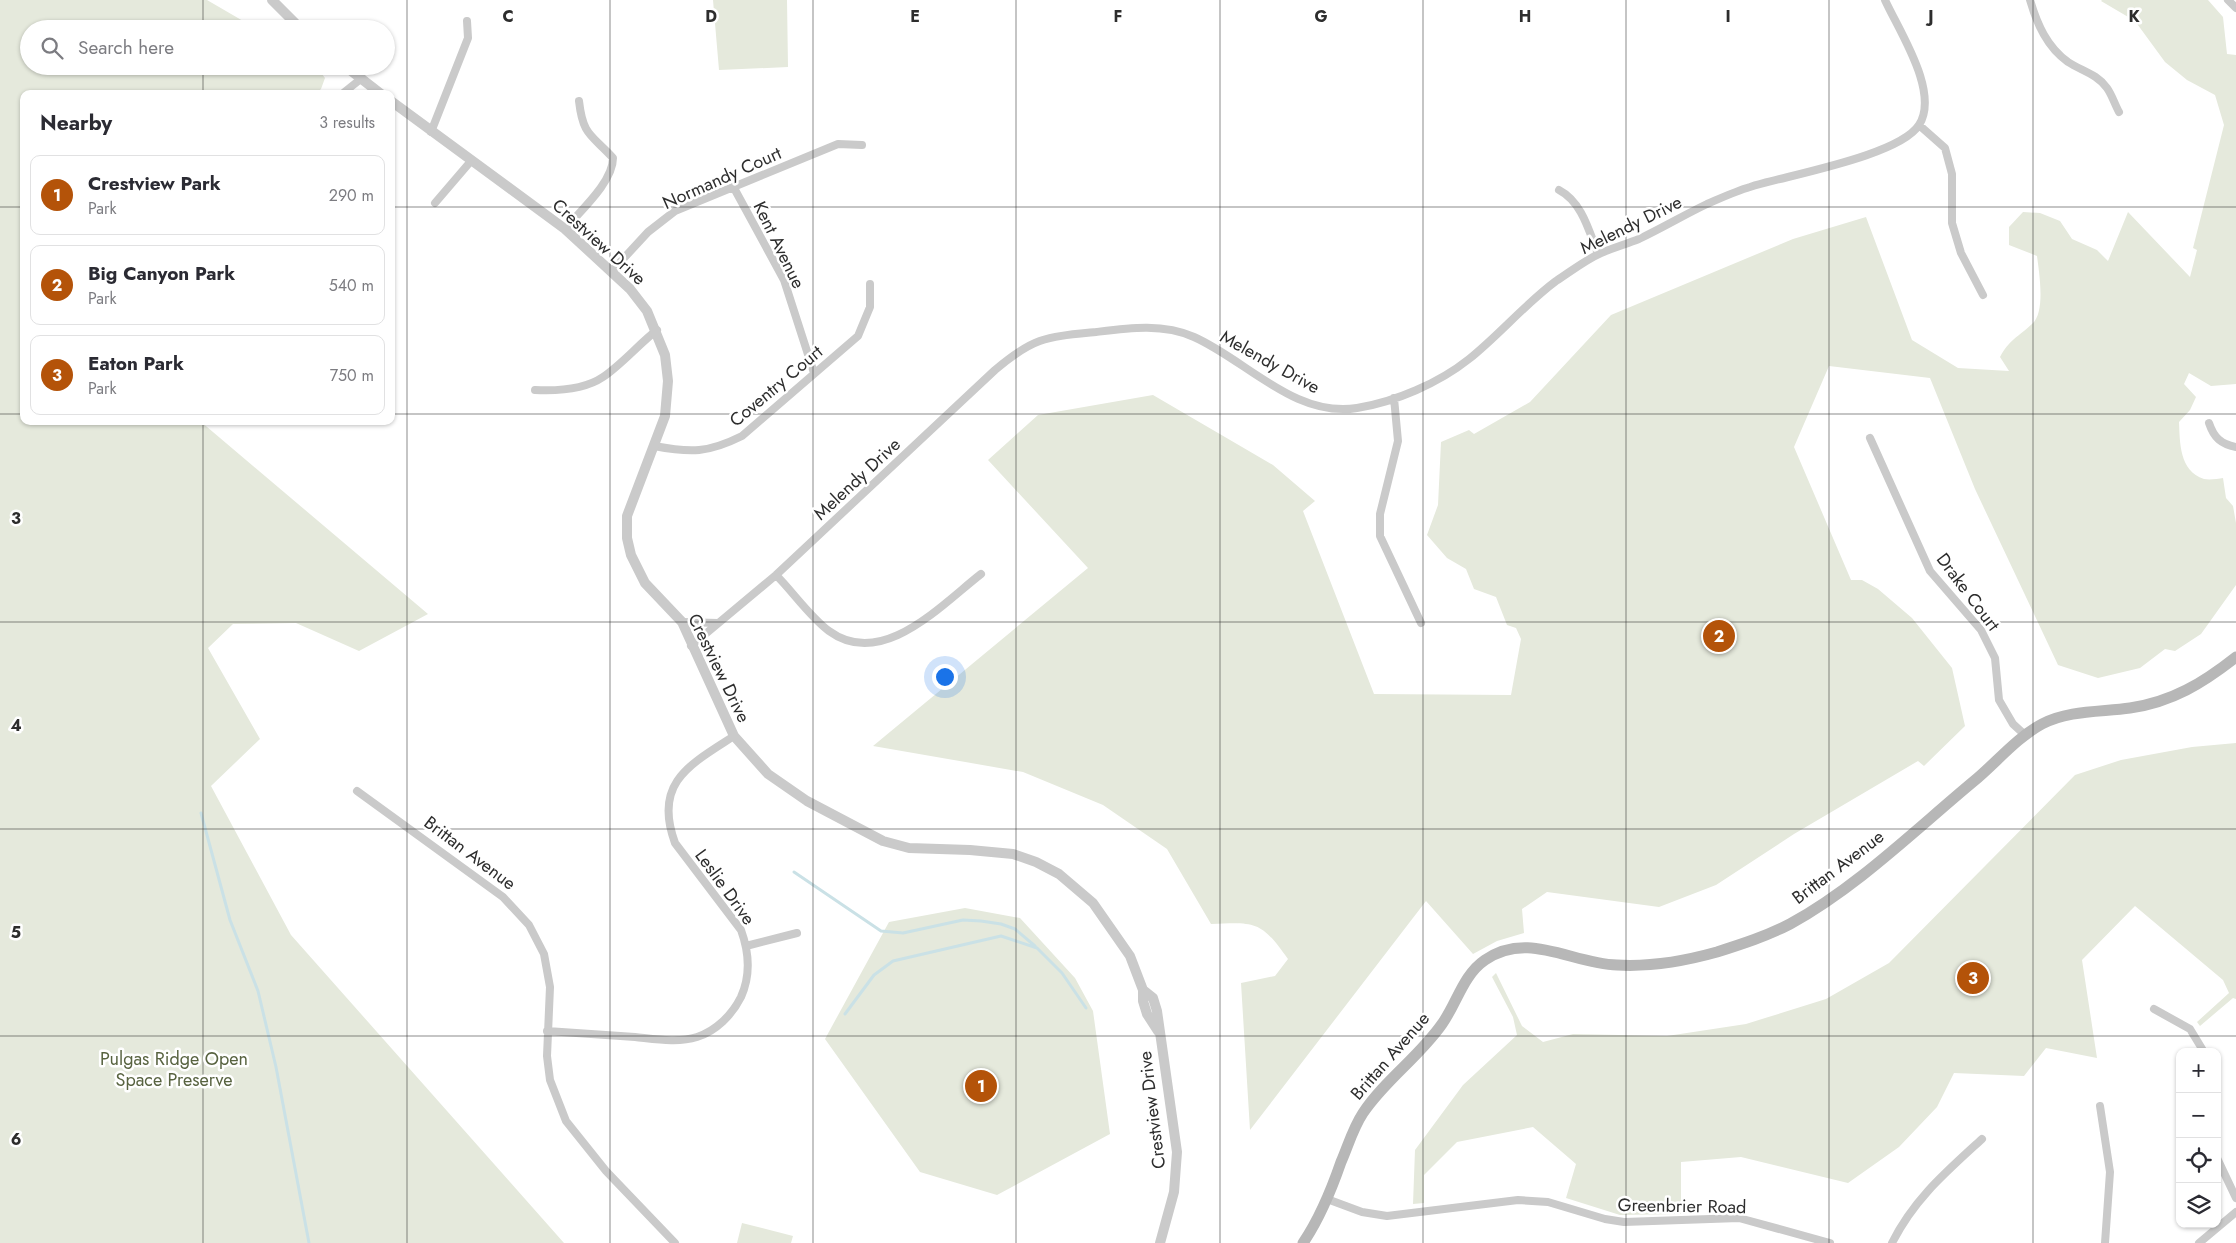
<!DOCTYPE html>
<meta charset="utf-8">
<style>
body{margin:0;font-family:Jost,sans-serif;background:#f2f2f3;color:#2b2b33}
.controls{position:absolute;right:15px;bottom:15px;display:grid;overflow:hidden;border-radius:10px;box-shadow:0 1px 4px #0004}
.controls button{width:45px;height:45px;display:grid;place-items:center;padding:0;border:0;border-bottom:1px solid #e1e1e2;background:#fff;color:#2b2b33;font:25px sans-serif}
.you{position:absolute;left:944px;top:676px;width:18px;height:18px;margin:-12px;border:4px solid #fff;border-radius:50%;background:#1a73e8;box-shadow:0 0 0 8px #1a73e833}
.badge{display:grid;place-items:center;width:32px;height:32px;border-radius:50%;background:#b45309;color:#fff;font-size:16px;font-weight:700}
.pin{position:absolute;translate:-50% -50%;border:2px solid #fff;box-shadow:0 1px 5px #0006}
.list{margin:0;padding:0;list-style:none}
h2{display:flex;justify-content:space-between;align-items:center;height:65px;margin:0;padding:0 20px;font-size:21px}
h2 small{font-size:16px;font-weight:400;color:#7c7c81}
.list li{display:grid;grid-template-columns:32px 1fr auto;gap:15px;align-items:center;box-sizing:border-box;height:80px;margin:0 10px 10px;padding:0 10px;border:1px solid #e1e1e2;border-radius:10px}
.list b{display:block;font-size:19px;white-space:nowrap}
.list p{margin:0;font-size:16px;white-space:nowrap;color:#7c7c81}
.list em{font-size:16px;font-style:normal;color:#7c7c81}
.icon{flex:none;width:28px;height:28px;fill:none;stroke:currentColor;stroke-width:2;stroke-linecap:round;stroke-linejoin:round}
.map{position:relative;flex:none;width:2236px;height:1243px;overflow:hidden}
.search{position:absolute;background:#fff;box-shadow:0 1px 4px #0004;left:20px;top:20px;width:375px;height:55px;display:flex;align-items:center;gap:12px;box-sizing:border-box;padding:0 18px;border-radius:28px;color:#7c7c81;font-size:19px}
.panel{position:absolute;background:#fff;box-shadow:0 1px 4px #0004;left:20px;top:90px;width:375px;height:335px;border-radius:10px}
.map>svg:first-child{display:block}
</style>
<div class="map">
<svg width="2236" height="1243" viewBox="0 0 2236 1243">
<rect width="100%" height="100%" fill="#fff"/>
<!-- green -->
<path fill="#e5e9dc" d="M 0,0 L 207,0 L 257,29 L 29,29 L 29,66 L 316,66 L 325,78 L 321,89 L 315,94 L 24,94 L 24,421 L 200,421 L 428,614 L 359,651 L 296,623 L 233,624 L 208,648 L 260,739 L 211,786 L 291,935 L 564,1243 L 0,1243 Z
M 713,0 L 787,0 L 788,67 L 719,70 Z
M 2102,0 L 2208,0 L 2223,17 L 2227,54 L 2236,55 L 2236,384 L 2211,386 L 2189,373 L 2184,384 L 2196,397 L 2190,410 L 2179,422 C 2180,442 2179,471 2204,479 C 2209,480 2218,479 2223,478 L 2226,498 L 2233,506 L 2236,523 L 2236,585 L 2201,634 L 2175,651 L 2165,649 L 2140,668 L 2098,678 L 2058,665 L 1975,489 L 1930,378 L 1829,366 L 1794,447 L 1851,580 L 1862,580 L 1878,589 L 1912,618 L 1952,668 L 1965,726 L 1924,766 L 1918,761 L 1794,834 L 1716,885 L 1659,907 L 1547,892 L 1522,909 L 1524,933 L 1497,941 L 1473,954 L 1426,901 L 1250,1130 L 1241,983 L 1275,976 L 1288,959 C 1261,921 1256,922 1211,924 L 1167,849 L 1103,805 L 1023,772 L 873,746 L 1088,568 L 988,460 L 1038,415 L 1153,395 L 1273,465 L 1315,501 L 1303,511 L 1374,694 L 1511,695 L 1521,639 L 1516,628 L 1507,625 L 1496,597 L 1474,589 L 1466,569 L 1447,558 L 1427,535 L 1438,505 L 1441,442 L 1469,430 L 1474,434 L 1530,402 L 1611,315 L 1793,239 L 1866,217 L 1912,340 L 1958,368 L 2009,371 L 2000,357 C 2009,340 2018,337 2032,324 C 2046,312 2039,272 2037,256 L 2009,245 L 2009,227 L 2023,212 L 2040,213 L 2060,221 L 2072,239 L 2097,250 L 2108,261 L 2128,212 L 2190,277 L 2197,250 L 2193,248 L 2224,125 L 2215,95 L 2187,80 L 2165,62 L 2135,21 L 2101,1 Z
M 2236,743 L 2236,999 L 2233,998 L 2200,1026 L 2197,1022 L 2229,993 L 2223,980 L 2135,906 L 2082,960 L 2097,1058 L 2046,1048 L 2024,1076 L 1954,1073 L 1937,1107 L 1899,1147 L 1848,1183 L 1741,1157 L 1681,1162 L 1681,1214 L 1620,1215 L 1566,1198 L 1576,1164 L 1533,1127 L 1457,1142 L 1424,1175 L 1424,1203 L 1413,1204 L 1415,1150 L 1463,1085 L 1517,1035 L 1513,1017 L 1492,977 L 1496,973 L 1522,1026 L 1543,1042 L 1573,1034 L 1667,1036 L 1746,1024 L 1826,999 L 1889,963 L 2075,775 L 2121,760 L 2192,747 Z
M 965,908 L 1020,918 L 1075,978 L 1093,1011 L 1110,1134 L 997,1195 L 920,1172 L 825,1039 L 889,922 Z
M 742,1223 L 793,1236 L 791,1243 L 737,1243 Z"/>
<g fill="none" stroke-linecap="round" stroke-linejoin="round">
<!-- stream -->
<path stroke="#cae1e6" stroke-width="3" d="M 201,813 L 230,920 L 258,991 L 276,1067 L 309,1243
M 794,872 L 881,931 L 903,933 L 963,920 L 981,921 L 1001,924 L 1015,929 L 1035,946
M 845,1014 L 874,975 L 893,961 L 1001,936 L 1037,948 L 1062,973 L 1086,1008"/>
<!-- minor -->
<path stroke="#cacaca" stroke-width="8" d="M 2030,0 C 2037,24 2047,47 2068,62 C 2082,71 2097,74 2107,88 C 2112,95 2115,105 2119,112
M 2228,0 L 2236,8
M 342,94 L 362,78
M 1919,125 L 1945,148 L 1952,174 L 1952,223 L 1961,253 L 1983,295
M 431,132 L 468,38 L 467,21
M 734,188 L 784,280 L 814,373
M 1559,190 C 1582,202 1589,231 1598,254
M 435,203 L 471,161
M 565,229 C 580,211 613,182 613,158 C 591,134 583,136 579,101
M 612,271 L 648,232 L 675,211 L 838,144 L 862,145
M 535,390 C 556,391 584,390 603,377 C 621,365 639,344 657,330
M 1394,398 L 1398,441 L 1380,514 L 1380,536 L 1421,623
M 2209,423 C 2214,438 2221,444 2236,447
M 1870,438 L 1930,571 L 1981,630 L 1995,658 L 1999,700 L 2013,724 L 2025,735
M 654,446 C 691,453 708,453 742,436 L 858,336 L 870,307 L 870,284
M 776,575 C 793,592 810,617 829,631 C 882,670 941,605 981,574
M 682,622 L 718,623
M 691,646 L 776,575 L 995,370 C 1034,337 1046,337 1096,332 C 1128,328 1163,323 1194,337 C 1246,360 1295,418 1357,408 C 1395,402 1439,383 1469,359 C 1499,335 1525,304 1556,281 C 1570,272 1585,260 1601,253 C 1613,248 1626,244 1639,239 C 1662,228 1684,215 1707,204 C 1721,198 1736,191 1750,187 C 1788,175 1899,156 1919,125 C 1940,92 1899,31 1885,0
M 357,791 L 503,897 L 529,925 L 544,954 L 550,987 L 547,1056 L 550,1080 L 566,1121 L 606,1171 L 675,1243
M 746,946 L 797,933
M 2154,1009 L 2190,1029 L 2204,1052
M 547,1031 C 577,1033 606,1035 635,1037 C 655,1039 678,1043 697,1037 C 716,1031 732,1015 741,997 C 751,975 749,952 741,930 L 675,843 C 653,783 689,765 734,736
M 2100,1106 L 2110,1172 L 2105,1243
M 2217,1158 L 2236,1198
M 1327,1199 L 1362,1212 L 1387,1216 L 1518,1200 L 1548,1202 L 1605,1219 L 1624,1222 L 1739,1218 L 1830,1243
M 1892,1243 C 1914,1199 1946,1172 1982,1139
M 2199,1243 L 2236,1212"/>
<!-- tertiary -->
<path stroke="#cacaca" stroke-width="10" d="M 272,0 L 301,29
M 345,66 L 381,94
M 391,101 L 565,229 L 630,289 L 647,311 L 665,355 L 668,381 L 665,416 L 627,516 L 627,538 L 631,555 L 645,583 L 682,622 L 734,736 L 768,774 L 807,801 L 883,841 L 909,848 L 970,850 L 1013,854 L 1036,862 L 1059,874 L 1093,903 L 1130,956 L 1143,990 L 1143,1001 L 1147,1014 L 1158,1031
M 1143,990 L 1153,998 L 1157,1011 L 1177,1152 L 1174,1192 L 1160,1243"/>
<!-- secondary -->
<path stroke="#b7b7b7" stroke-width="11" d="M 1303,1243 C 1320,1218 1331,1191 1341,1162 C 1348,1146 1353,1128 1363,1113 C 1385,1080 1419,1057 1442,1024 C 1457,1003 1463,975 1485,960 C 1528,930 1572,964 1617,965 C 1651,967 1685,961 1717,952 C 1742,944 1767,936 1790,924 C 1856,888 1915,830 1974,781 C 1996,763 2016,738 2042,724 C 2068,710 2102,712 2130,708 C 2172,702 2203,683 2236,657"/>
</g>
<!-- grid -->
<path fill="none" stroke="#2d2d2d" stroke-width="1" stroke-opacity="0.55" d="M 203,0 L 203,29M 407,0 L 407,1243M 610,0 L 610,1243M 813,0 L 813,1243M 1016,0 L 1016,1243M 1220,0 L 1220,1243M 1423,0 L 1423,1243M 1626,0 L 1626,1243M 1829,0 L 1829,1243M 2033,0 L 2033,1243M 203,66 L 203,94M 0,207 L 24,207M 391,207 L 2236,207M 0,414 L 24,414M 391,414 L 2236,414M 203,421 L 203,1243M 0,622 L 2236,622M 0,829 L 2236,829M 0,1036 L 2236,1036"/>
<g text-anchor="middle" stroke-width="5" stroke-linejoin="round" paint-order="stroke">
<!-- street labels -->
<g font-size="18" fill="#2d2d2d" stroke="#fff">
<text transform="translate(722 178) rotate(-24)" y="6">Normandy Court</text>
<text transform="translate(1631 225) rotate(-26)" y="6">Melendy Drive</text>
<text transform="translate(599 242) rotate(42)" y="6">Crestview Drive</text>
<text transform="translate(779 245) rotate(64)" y="6">Kent Avenue</text>
<text transform="translate(1270 362) rotate(29)" y="6">Melendy Drive</text>
<text transform="translate(776 386) rotate(-40)" y="6">Coventry Court</text>
<text transform="translate(857 479) rotate(-43)" y="6">Melendy Drive</text>
<text transform="translate(1968 592) rotate(53)" y="6">Drake Court</text>
<text transform="translate(719 668) rotate(64)" y="6">Crestview Drive</text>
<text transform="translate(470 853) rotate(37)" y="6">Brittan Avenue</text>
<text transform="translate(1838 867) rotate(-37)" y="6">Brittan Avenue</text>
<text transform="translate(725 887) rotate(54)" y="6">Leslie Drive</text>
<text transform="translate(1390 1056) rotate(-49)" y="6">Brittan Avenue</text>
<text transform="translate(1152 1110) rotate(-97)" y="6">Crestview Drive</text>
<text transform="translate(1682 1206) rotate(1)" y="6">Greenbrier Road</text>
</g>
<!-- park labels -->
<g font-size="18" fill="#586340" stroke="#fff">
<text x="174" y="1065">Pulgas Ridge Open<tspan x="174" dy="21">Space Preserve</tspan></text>
</g>
</g>
<g font-size="16" text-anchor="middle" font-weight="bold" fill="#2d2d2d" stroke="#fff" stroke-width="5" stroke-linejoin="round" paint-order="stroke">
<text x="508" y="22">C</text>
<text x="711" y="22">D</text>
<text x="915" y="22">E</text>
<text x="1118" y="22">F</text>
<text x="1321" y="22">G</text>
<text x="1525" y="22">H</text>
<text x="1728" y="22">I</text>
<text x="1931" y="22">J</text>
<text x="2134" y="22">K</text>
<text x="16" y="524">3</text>
<text x="16" y="731">4</text>
<text x="16" y="938">5</text>
<text x="16" y="1145">6</text>
</g>
</svg>
<div class="controls">
<button>+</button>
<button>−</button>
<button><svg class="icon" aria-label="locate" viewBox="0 0 24 24"><circle cx="12" cy="12" r="6"/><path d="M12 2v4M12 18v4M2 12h4M18 12h4"/></svg></button>
<button><svg class="icon" aria-label="layers" viewBox="0 0 24 24"><path d="M12 4l9 5-9 5-9-5zM3 14l9 5 9-5"/></svg></button>
</div>
<div class="you"></div>
<div class="pin badge" style="left:981px;top:1086px">1</div>
<div class="pin badge" style="left:1719px;top:636px">2</div>
<div class="pin badge" style="left:1973px;top:978px">3</div>
<div class="search"><svg class="icon" aria-label="search" viewBox="0 0 24 24"><circle cx="10" cy="10" r="6"/><path d="M15 15l6 6"/></svg>Search here</div>
<section class="panel">
<h2>Nearby<small>3 results</small></h2>
<ul class="list">
<li><span class="badge">1</span><div><b>Crestview Park</b><p>Park</p></div><em>290 m</em></li>
<li><span class="badge">2</span><div><b>Big Canyon Park</b><p>Park</p></div><em>540 m</em></li>
<li><span class="badge">3</span><div><b>Eaton Park</b><p>Park</p></div><em>750 m</em></li>
</ul>
</section>
</div>
